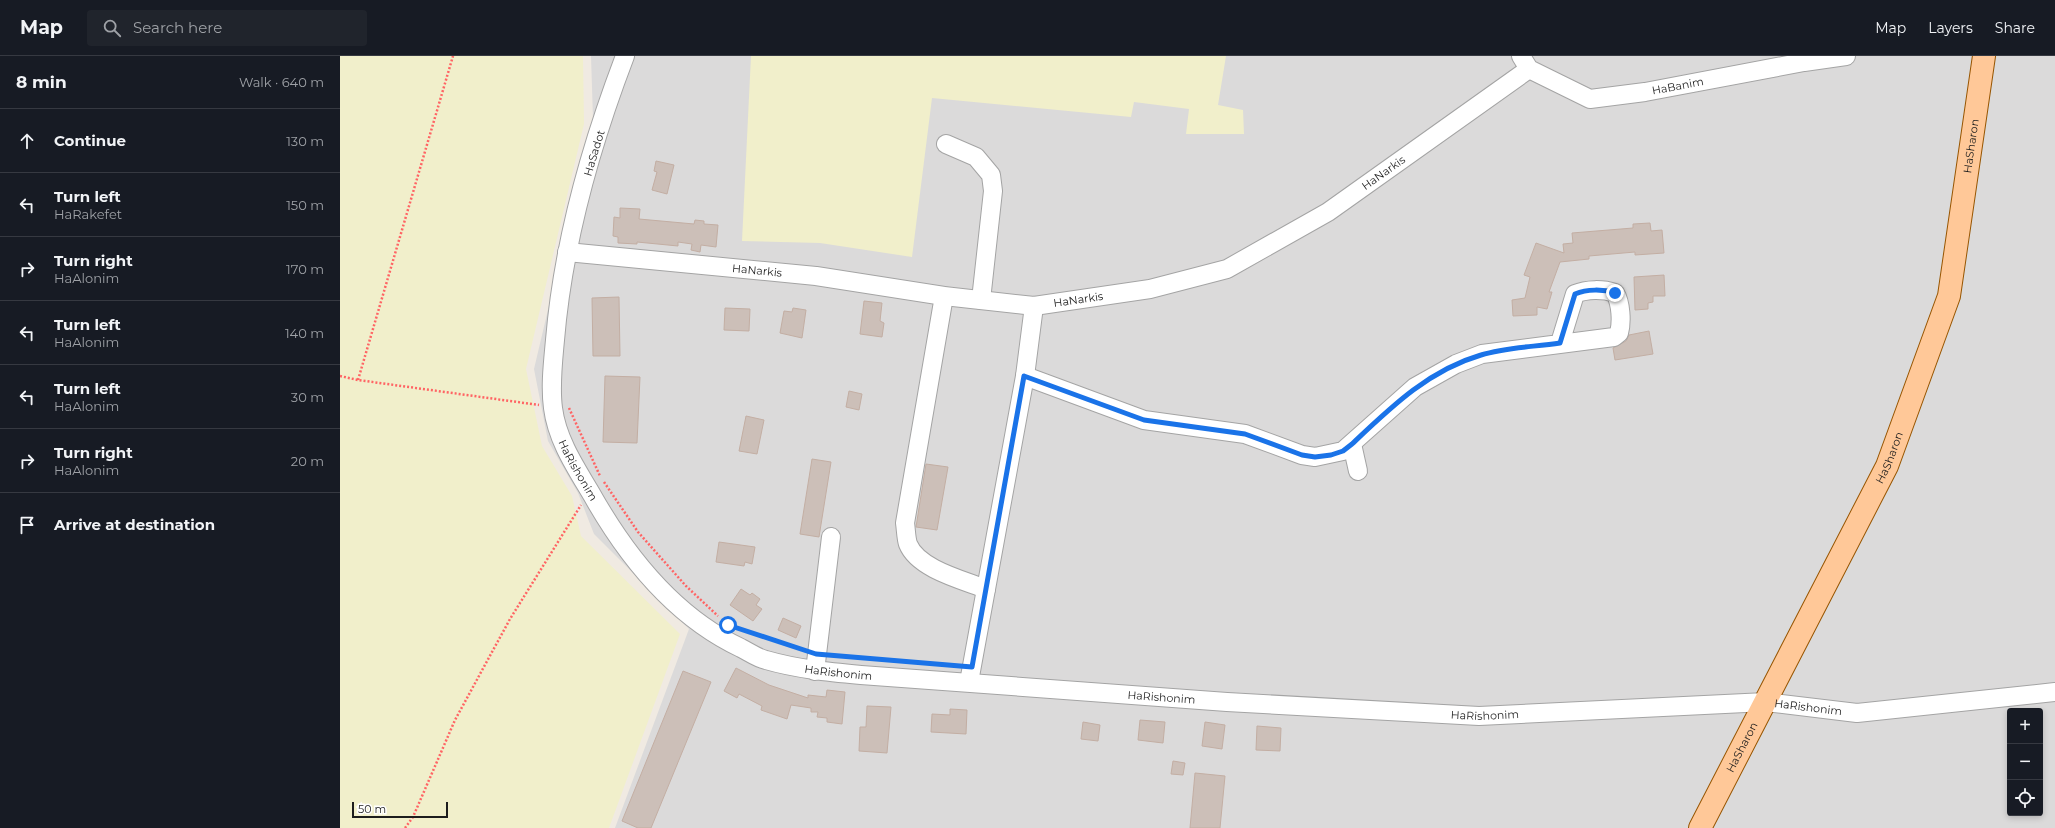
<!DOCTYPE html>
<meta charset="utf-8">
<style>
body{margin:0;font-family:Montserrat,sans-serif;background:#20242c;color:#f1f3f6}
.controls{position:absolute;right:12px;bottom:12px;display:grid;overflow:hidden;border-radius:4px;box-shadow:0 2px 6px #0003}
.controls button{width:36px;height:36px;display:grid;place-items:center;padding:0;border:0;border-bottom:1px solid #363941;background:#171b24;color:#f1f3f6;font:20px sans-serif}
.scale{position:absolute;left:12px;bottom:10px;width:96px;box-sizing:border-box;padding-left:4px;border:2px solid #1d1d1d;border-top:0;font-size:11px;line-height:14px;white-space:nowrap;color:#1d1d1d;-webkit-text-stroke:3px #fff;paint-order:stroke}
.stop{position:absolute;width:12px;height:12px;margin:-9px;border:3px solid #1a73e8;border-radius:50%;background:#fff}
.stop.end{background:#1a73e8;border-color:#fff;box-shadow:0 1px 4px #0008}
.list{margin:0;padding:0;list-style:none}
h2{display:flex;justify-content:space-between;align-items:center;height:52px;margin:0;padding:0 16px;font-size:17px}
h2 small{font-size:13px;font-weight:400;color:#9ea1a6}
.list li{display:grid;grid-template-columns:26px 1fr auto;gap:12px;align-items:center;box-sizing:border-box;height:64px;padding:0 16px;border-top:1px solid #363941}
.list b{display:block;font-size:15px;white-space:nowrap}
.list p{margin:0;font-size:13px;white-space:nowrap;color:#9ea1a6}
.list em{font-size:13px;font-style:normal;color:#9ea1a6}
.icon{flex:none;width:22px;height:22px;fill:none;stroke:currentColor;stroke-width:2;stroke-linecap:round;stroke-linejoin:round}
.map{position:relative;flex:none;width:1715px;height:772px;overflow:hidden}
header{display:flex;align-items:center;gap:24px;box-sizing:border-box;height:56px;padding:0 20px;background:#171b24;border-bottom:1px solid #363941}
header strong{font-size:19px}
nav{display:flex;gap:22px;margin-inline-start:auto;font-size:14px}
.search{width:280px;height:36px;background:#20242c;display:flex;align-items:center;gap:10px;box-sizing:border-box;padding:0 14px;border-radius:4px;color:#9ea1a6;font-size:15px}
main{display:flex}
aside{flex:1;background:#171b24}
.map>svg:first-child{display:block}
</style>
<header>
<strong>Map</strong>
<div class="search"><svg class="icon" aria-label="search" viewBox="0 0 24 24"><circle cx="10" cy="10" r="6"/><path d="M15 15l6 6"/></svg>Search here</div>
<nav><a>Map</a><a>Layers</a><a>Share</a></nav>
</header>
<main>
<aside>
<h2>8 min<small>Walk · 640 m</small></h2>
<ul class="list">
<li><svg class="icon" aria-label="ahead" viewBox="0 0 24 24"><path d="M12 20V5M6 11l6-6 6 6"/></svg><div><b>Continue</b></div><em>130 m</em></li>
<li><svg class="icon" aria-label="left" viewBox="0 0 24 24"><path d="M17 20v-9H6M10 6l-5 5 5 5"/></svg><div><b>Turn left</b><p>HaRakefet</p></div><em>150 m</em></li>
<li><svg class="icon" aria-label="right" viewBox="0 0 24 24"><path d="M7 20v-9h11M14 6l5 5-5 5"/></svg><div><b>Turn right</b><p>HaAlonim</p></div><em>170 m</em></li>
<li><svg class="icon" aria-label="left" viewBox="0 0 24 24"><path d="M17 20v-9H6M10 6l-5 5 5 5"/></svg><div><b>Turn left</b><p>HaAlonim</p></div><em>140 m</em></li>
<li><svg class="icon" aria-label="left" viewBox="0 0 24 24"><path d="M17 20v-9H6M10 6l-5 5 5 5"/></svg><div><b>Turn left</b><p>HaAlonim</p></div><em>30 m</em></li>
<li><svg class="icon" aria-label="right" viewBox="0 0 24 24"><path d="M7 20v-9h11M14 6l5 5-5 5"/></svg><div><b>Turn right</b><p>HaAlonim</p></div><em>20 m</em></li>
<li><svg class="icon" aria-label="arrive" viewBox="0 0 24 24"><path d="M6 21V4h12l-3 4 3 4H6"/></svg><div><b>Arrive at destination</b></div></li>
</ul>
</aside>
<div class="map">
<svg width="1715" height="772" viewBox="0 0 1715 772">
<rect width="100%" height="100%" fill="#f0eae2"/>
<!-- residential -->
<path fill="#dbdada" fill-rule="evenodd" d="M 251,0 L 1715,0 L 1715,772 L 275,772 L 349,573 L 254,478 L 238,437 L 208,385 L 194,313 L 253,63 ZM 1670,655 L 1700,655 L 1700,757 L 1670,757 Z"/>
<!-- farmland -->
<path fill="#f1efcb" d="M 0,0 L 243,0 L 244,68 L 186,313 L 202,390 L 232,440 L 241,480 L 340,578 L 269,772 L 0,772 Z
M 411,0 L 886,0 L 878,49 L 903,54 L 904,78 L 846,78 L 849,53 L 794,46 L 791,61 L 592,42 L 572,201 L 480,187 L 402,185 Z"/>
<!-- building -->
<path fill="#ccbfb8" stroke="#c3aea3" d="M 316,105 L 334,109 L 327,138 L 312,134 L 317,116 L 314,115 Z
M 280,152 L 300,153 L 299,163 L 354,168 L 355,164 L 364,165 L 364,168 L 378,169 L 376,191 L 361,189 L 360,196 L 351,194 L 352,188 L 338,186 L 338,190 L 297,186 L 297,188 L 278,187 L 278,181 L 273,180 L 274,161 L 280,162 Z
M 1310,167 L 1311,175 L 1322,174 L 1324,197 L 1295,199 L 1295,196 L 1249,200 L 1249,203 L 1220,206 L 1209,236 L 1212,236 L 1207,253 L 1197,251 L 1197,259 L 1173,260 L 1172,244 L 1185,242 L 1190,221 L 1184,219 L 1196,187 L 1224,197 L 1223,188 L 1233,187 L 1232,177 L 1293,172 L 1293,168 Z
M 1324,219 L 1325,240 L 1313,240 L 1313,246 L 1308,247 L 1308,253 L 1295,254 L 1294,221 Z
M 279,241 L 280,300 L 253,300 L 252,242 Z
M 524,245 L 542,247 L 540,265 L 544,267 L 542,281 L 520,278 Z
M 385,252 L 410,253 L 409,275 L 384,274 Z
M 453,252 L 466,254 L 462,282 L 440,277 L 444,255 L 452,256 Z
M 1309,275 L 1313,298 L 1275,304 L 1273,292 L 1286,285 L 1289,279 Z
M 265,320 L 300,321 L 297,387 L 263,386 Z
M 509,335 L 522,338 L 519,354 L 506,351 Z
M 406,360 L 424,364 L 417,398 L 399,395 Z
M 472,403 L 491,406 L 479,481 L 460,478 Z
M 586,408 L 608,411 L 597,474 L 576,471 Z
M 379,486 L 415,491 L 412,508 L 405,506 L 404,510 L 376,506 Z
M 401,533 L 410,539 L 412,537 L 420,543 L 416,549 L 422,553 L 413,565 L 390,549 Z
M 443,562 L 461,570 L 456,582 L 438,574 Z
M 396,612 L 429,629 L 468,642 L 468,639 L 486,641 L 487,634 L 505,636 L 502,668 L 487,666 L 487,662 L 477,661 L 478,656 L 471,656 L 471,652 L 451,649 L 447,663 L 421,654 L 422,650 L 399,638 L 397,642 L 384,635 Z
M 343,615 L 371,626 L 311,772 L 298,772 L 282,765 Z
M 527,650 L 551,651 L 547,697 L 519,695 L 520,671 L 526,671 Z
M 610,653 L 627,654 L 626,678 L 591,676 L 592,658 L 610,659 Z
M 800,664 L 825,666 L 823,687 L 798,684 Z
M 743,666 L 760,669 L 758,685 L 741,683 Z
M 865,666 L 885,669 L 882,693 L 862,690 Z
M 917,670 L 941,672 L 940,695 L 916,694 Z
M 833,705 L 845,707 L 843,719 L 831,718 Z
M 855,717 L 885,720 L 880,772 L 850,772 Z"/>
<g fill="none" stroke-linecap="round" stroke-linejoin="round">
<defs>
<g id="minor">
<path id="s1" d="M 285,0 C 251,89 223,188 215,284 C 213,306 210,330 213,352 C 217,384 236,412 252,439 C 287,501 335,561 401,592 C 409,596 417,602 426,604 C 457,613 489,616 521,619 L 887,646 L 1139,660 L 1426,646 L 1517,657 L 1715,636"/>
<path id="s2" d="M 1181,0 L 1189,13 L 1250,43 L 1305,36 L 1464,6 L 1506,0"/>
<path d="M 606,88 L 636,101 L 651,119 L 653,135 L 641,244"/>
<path id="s3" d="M 227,196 L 476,220 L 604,240 L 694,250 L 810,233 L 887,213 L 988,156 L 1189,13"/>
<path d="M 604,240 L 565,467 C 566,473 566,482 568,488 C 578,513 623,524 646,533"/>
<path d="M 685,320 L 804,364 L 905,378 L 962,399 L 975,401 L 1003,395 L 1075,331 L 1116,308 L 1142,298 L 1274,281 L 1279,277 C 1282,266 1281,247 1275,237 C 1263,233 1247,233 1235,238 L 1220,287"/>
<path d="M 1012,388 L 1018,415"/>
<path d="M 475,615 L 491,481"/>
<path d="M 629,626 L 685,320 L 694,250"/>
</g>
<g id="major">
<path id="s4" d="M 1360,772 L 1547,410 L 1609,240 L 1644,0"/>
</g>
</defs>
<!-- minor casing -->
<use href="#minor" stroke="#a4a4a4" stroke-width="20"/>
<!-- major casing -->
<use href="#major" stroke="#975500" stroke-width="24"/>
<!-- path -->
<path stroke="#ff6464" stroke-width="2.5" stroke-dasharray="2 2" stroke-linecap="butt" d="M 0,320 L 18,324 L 199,349
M 18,324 L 113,0
M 229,352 L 260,420
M 264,426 L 298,476 L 346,530 L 378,560
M 399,573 L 463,593
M 491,599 L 578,607
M 65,772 L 73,761 L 115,664 L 170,563 L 241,449"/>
<!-- minor -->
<use href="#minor" stroke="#fff" stroke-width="18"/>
<!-- major -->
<use href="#major" stroke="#ffc898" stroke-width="22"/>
</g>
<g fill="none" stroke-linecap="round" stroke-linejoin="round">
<!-- route -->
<path stroke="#1a73e8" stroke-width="5" d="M 388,569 L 476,598 L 632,611 L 684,320 L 804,364 L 905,378 L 962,399 L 975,401 L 991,399 L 1003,395 L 1012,388 C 1051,351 1089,314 1141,299 C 1166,291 1194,291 1220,287 L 1235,238 C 1247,233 1263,233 1275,237"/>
</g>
<g text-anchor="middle" stroke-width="4" stroke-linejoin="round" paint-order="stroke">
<!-- street labels -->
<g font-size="11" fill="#1d1d1d" stroke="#fff">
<text dy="4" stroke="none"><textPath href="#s2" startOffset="172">HaBanim</textPath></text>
<text dy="4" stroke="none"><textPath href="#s4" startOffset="740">HaSharon</textPath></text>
<text transform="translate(254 97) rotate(-73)" y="4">HaSadot</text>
<text dy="4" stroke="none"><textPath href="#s3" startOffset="851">HaNarkis</textPath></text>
<text dy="4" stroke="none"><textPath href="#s3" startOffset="191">HaNarkis</textPath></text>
<text dy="4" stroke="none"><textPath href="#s3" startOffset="515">HaNarkis</textPath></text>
<text dy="4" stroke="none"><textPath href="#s4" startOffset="416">HaSharon</textPath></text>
<text dy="4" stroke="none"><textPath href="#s1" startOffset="429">HaRishonim</textPath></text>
<text dy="4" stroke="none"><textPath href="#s1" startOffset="776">HaRishonim</textPath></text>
<text dy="4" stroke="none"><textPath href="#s1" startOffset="1100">HaRishonim</textPath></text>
<text dy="4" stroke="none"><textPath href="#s1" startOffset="1748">HaRishonim</textPath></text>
<text dy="4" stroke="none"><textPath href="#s1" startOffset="1424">HaRishonim</textPath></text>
<text dy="4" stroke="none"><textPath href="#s4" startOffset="91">HaSharon</textPath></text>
</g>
</g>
</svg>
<div class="controls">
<button>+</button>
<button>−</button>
<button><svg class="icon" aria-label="locate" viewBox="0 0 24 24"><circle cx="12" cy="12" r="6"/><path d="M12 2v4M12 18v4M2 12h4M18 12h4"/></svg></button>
</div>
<div class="scale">50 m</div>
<div class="stop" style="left:388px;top:569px"></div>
<div class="stop end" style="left:1275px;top:237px"></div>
</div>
</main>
